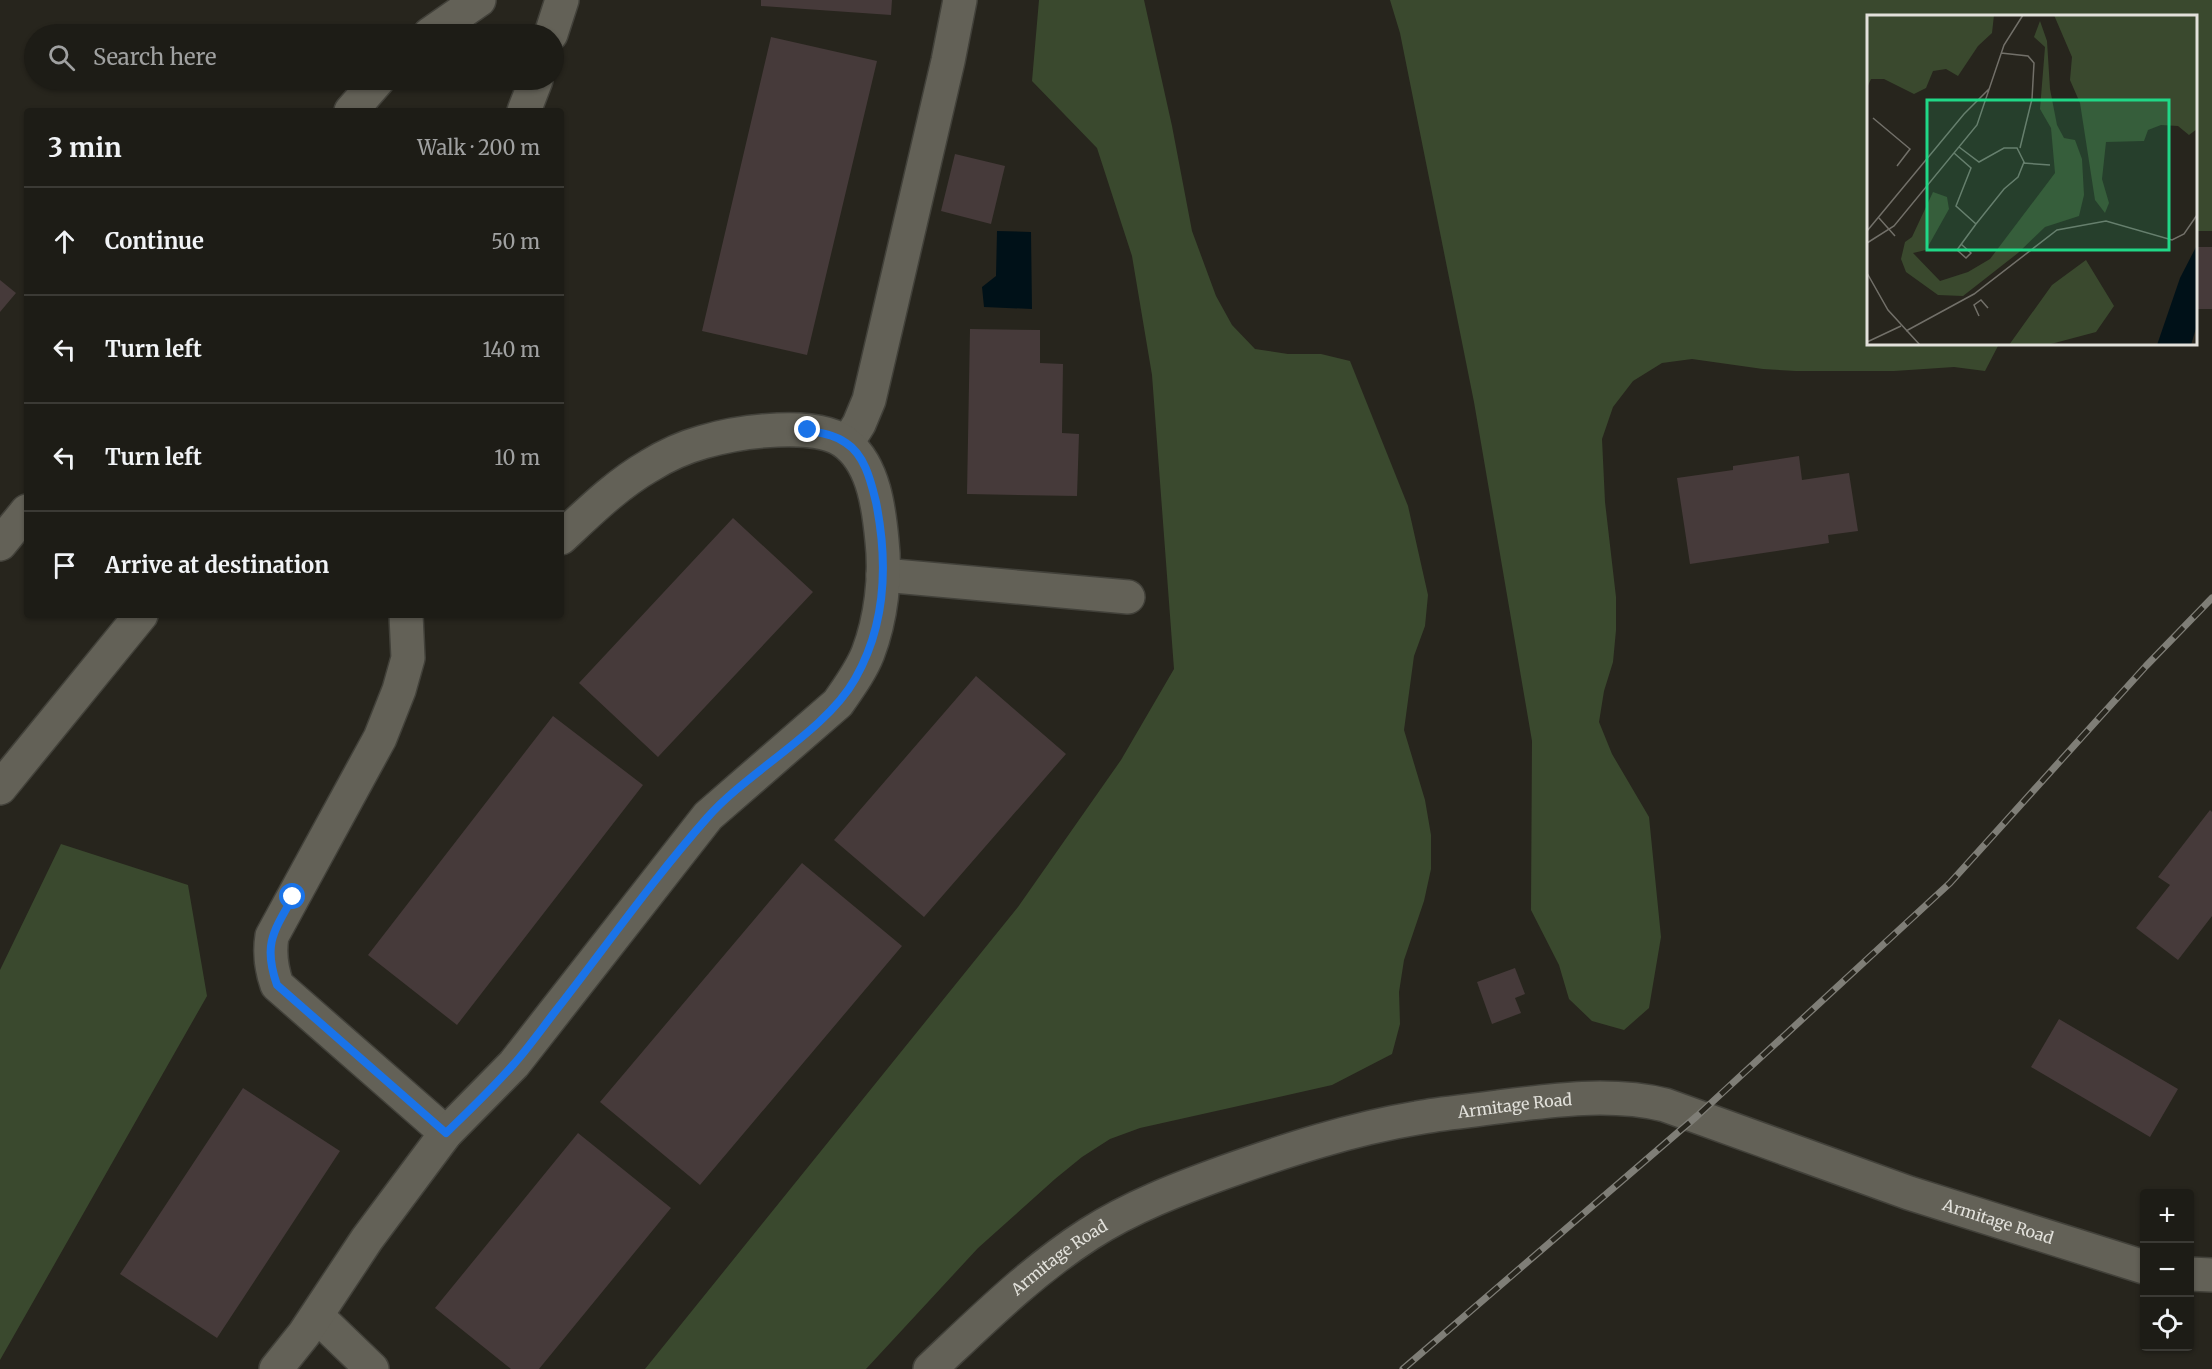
<!DOCTYPE html>
<meta charset="utf-8">
<style>
body{margin:0;font-family:Merriweather,serif;background:#2a2923;color:#f1f3f6}
.controls{position:absolute;right:18px;bottom:18px;display:grid;overflow:hidden;border-radius:6px;box-shadow:0 2px 4px #0004}
.controls button{width:54px;height:54px;display:grid;place-items:center;padding:0;border:0;border-bottom:2px solid #3b3a35;background:#1d1c16;color:#f1f3f6;font:30px sans-serif}
.stop{position:absolute;width:18px;height:18px;margin:-14px;border:4px solid #1a73e8;border-radius:50%;background:#fff}
.stop.end{background:#1a73e8;border-color:#fff;box-shadow:0 2px 6px #0008}
.list{margin:0;padding:0;list-style:none}
h2{display:flex;justify-content:space-between;align-items:center;height:78px;margin:0;padding:0 24px;font-size:26px}
h2 small{font-size:20px;font-weight:400;color:#a0a1a1}
.list li{display:grid;grid-template-columns:39px 1fr auto;gap:18px;align-items:center;box-sizing:border-box;height:108px;padding:0 24px;border-top:2px solid #3b3a35}
.list b{display:block;font-size:22px;white-space:nowrap}
.list em{font-size:20px;font-style:normal;color:#a0a1a1}
.icon{flex:none;width:33px;height:33px;fill:none;stroke:currentColor;stroke-width:2;stroke-linecap:round;stroke-linejoin:round}
.map{position:relative;flex:none;width:2212px;height:1369px;overflow:hidden}
.search{position:absolute;background:#1d1c16;box-shadow:0 2px 4px #0004;left:24px;top:24px;width:540px;height:66px;display:flex;align-items:center;gap:15px;box-sizing:border-box;padding:0 21px;border-radius:33px;color:#a0a1a1;font-size:22px}
.panel{position:absolute;background:#1d1c16;box-shadow:0 2px 4px #0004;left:24px;top:108px;width:540px;height:510px;border-radius:6px}
.map>svg:first-child{display:block}
</style>
<div class="map">
<svg width="2212" height="1369" viewBox="0 0 2212 1369">
<rect width="100%" height="100%" fill="#27251d"/>
<!-- green -->
<path fill="#3a492e" d="M 1039,0 L 1144,0 L 1172,126 L 1192,231 L 1216,296 L 1232,325 L 1255,349 L 1288,354 L 1321,354 L 1350,361 L 1408,506 L 1428,595 L 1425,626 L 1414,656 L 1404,730 L 1425,800 L 1431,835 L 1431,869 L 1424,901 L 1404,960 L 1399,992 L 1400,1024 L 1392,1054 L 1332,1085 L 1140,1128 L 1110,1139 L 1082,1157 L 1055,1179 L 978,1248 L 866,1369 L 645,1369 L 1018,907 L 1121,760 L 1174,669 L 1152,375 L 1132,256 L 1097,148 L 1032,81 Z
M 1390,0 L 2212,0 L 2212,231 L 2196,231 L 2196,16 L 1868,16 L 1868,344 L 1999,344 L 1985,371 L 1954,367 L 1894,371 L 1796,371 L 1763,369 L 1692,359 L 1662,363 L 1633,381 L 1613,407 L 1602,439 L 1605,502 L 1616,597 L 1616,630 L 1613,662 L 1604,691 L 1599,722 L 1612,754 L 1649,817 L 1661,937 L 1649,1008 L 1624,1030 L 1592,1021 L 1569,999 L 1559,965 L 1531,910 L 1532,741 L 1474,402 L 1400,33 Z
M 61,844 L 188,885 L 207,996 L 0,1360 L 0,970 Z"/>
<!-- water -->
<path fill="#001118" d="M 997,231 L 1031,232 L 1032,309 L 984,307 L 982,287 L 996,276 Z"/>
<!-- building -->
<path fill="#463a3a" d="M 761,0 L 892,0 L 891,15 L 761,6 Z
M 771,37 L 877,61 L 807,355 L 702,331 Z
M 955,154 L 1005,166 L 991,224 L 941,211 Z
M 2196,247 L 2212,247 L 2212,309 L 2196,309 Z
M 0,280 L 16,293 L 0,312 Z
M 970,329 L 1040,330 L 1040,363 L 1063,364 L 1062,433 L 1079,434 L 1077,496 L 967,494 Z
M 1799,456 L 1802,480 L 1849,473 L 1858,531 L 1828,535 L 1829,543 L 1690,564 L 1677,478 L 1733,470 L 1733,466 Z
M 733,518 L 813,592 L 658,757 L 579,683 Z
M 976,676 L 1066,754 L 924,917 L 834,840 Z
M 553,716 L 643,785 L 457,1025 L 368,955 Z
M 2210,810 L 2212,812 L 2212,916 L 2178,960 L 2136,928 L 2170,885 L 2158,877 Z
M 802,863 L 902,946 L 700,1185 L 600,1102 Z
M 1515,968 L 1525,994 L 1515,998 L 1521,1013 L 1492,1024 L 1477,982 Z
M 2059,1019 L 2178,1089 L 2150,1137 L 2031,1067 Z
M 243,1088 L 340,1151 L 217,1338 L 120,1274 Z
M 578,1133 L 671,1208 L 539,1369 L 511,1369 L 435,1308 Z"/>
<g fill="none" stroke-linecap="round" stroke-linejoin="round">
<defs>
<g id="minor">
<path d="M 430,34 L 479,0"/>
<path d="M 551,34 L 562,0"/>
<path d="M 351,111 L 378,80"/>
<path d="M 524,111 L 536,80"/>
<path d="M 847,443 L 859,424 L 869,400 L 948,61 L 960,0"/>
<path d="M 0,544 L 27,511"/>
<path d="M 883,575 L 1128,597"/>
<path d="M 406,615 L 408,658 L 399,690 L 380,738 L 272,936 C 269,954 271,968 277,985 L 446,1133"/>
<path d="M 0,788 L 141,615"/>
<path d="M 2190,1274 L 2212,1275"/>
<path d="M 317,1316 L 372,1369"/>
<path d="M 276,1369 L 304,1334 L 367,1239 L 446,1133 L 514,1064 L 708,816 L 838,703 C 849,687 861,671 868,653 C 881,619 886,577 882,541 C 879,509 874,467 848,445 C 820,419 737,432 703,442 C 685,447 665,456 649,466 C 616,485 589,512 561,538"/>
<path id="s1" d="M 930,1369 C 981,1321 1030,1272 1089,1234 C 1131,1207 1178,1189 1225,1172 C 1287,1150 1351,1129 1417,1118 C 1443,1113 1471,1111 1498,1107 C 1552,1100 1611,1092 1665,1105 L 1909,1193 L 2144,1267"/>
</g>
</defs>
<!-- minor casing -->
<use href="#minor" stroke="#42413a" stroke-width="36"/>
<!-- minor -->
<use href="#minor" stroke="#636157" stroke-width="33"/>
<defs>
<path id="rail" d="M 1403,1369 L 1697,1116 L 1950,883 L 2146,666 L 2212,598"/>
</defs>
<!-- rail casing -->
<use href="#rail" stroke="#7f7e77" stroke-width="7"/>
<!-- rail -->
<use href="#rail" stroke="#27251d" stroke-width="4.5" stroke-dasharray="14" stroke-linecap="butt"/>
</g>
<g fill="none" stroke-linecap="round" stroke-linejoin="round">
<!-- route -->
<path stroke="#1a73e8" stroke-width="8" d="M 293,897 C 273,932 263,945 277,985 L 446,1133 C 469,1111 492,1089 513,1065 C 530,1046 545,1024 561,1004 C 609,942 655,877 707,818 C 748,771 825,732 855,679 C 886,625 888,562 876,502 C 871,482 865,455 846,443 C 835,435 821,433 808,430"/>
</g>
<g text-anchor="middle" stroke-width="4.5" stroke-linejoin="round" paint-order="stroke">
<!-- street labels -->
<g font-size="16" fill="#e2e1db" stroke="#27251d">
<text dy="6" stroke="none"><textPath href="#s1" startOffset="657">Armitage Road</textPath></text>
<text dy="6" stroke="none"><textPath href="#s1" startOffset="1161">Armitage Road</textPath></text>
<text dy="6" stroke="none"><textPath href="#s1" startOffset="171">Armitage Road</textPath></text>
</g>
</g>
<!-- overview -->
<g transform="translate(1867 15)">
<rect width="330" height="330" fill="#27251d"/>
<path d="M 127,0 L 125,18 L 111,31 L 91,61 L 79,54 L 66,56 L 59,73 L 47,79 L 17,64 L 4,64 L 0,73 L 1,1 ZM 187,0 L 330,0 L 330,114 L 322,120 L 311,111 L 294,110 L 281,115 L 277,126 L 239,127 L 235,164 L 242,188 L 238,198 L 228,185 L 213,88 L 203,65 L 205,42 ZM 173,6 L 180,26 L 183,74 L 190,110 L 197,123 L 208,125 L 215,144 L 217,180 L 212,201 L 178,212 L 151,238 L 96,281 L 71,280 L 39,257 L 34,244 L 38,227 L 45,222 L 66,177 L 80,182 L 82,194 L 59,235 L 46,238 L 73,266 L 101,257 L 123,244 L 188,158 L 184,113 L 173,94 L 178,32 L 167,22 ZM 219,245 L 247,291 L 229,317 L 180,330 L 142,330 L 185,270 Z" fill="#3a492e"/>
<path d="M 330,230 L 330,310 L 324,330 L 290,330 L 313,263 Z" fill="#001118"/>
<path fill="none" stroke="#727069" stroke-width="1.5" d="M 134,38 L 161,41 L 167,48 L 165,84 L 153,133M 6,103 L 43,134 L 30,151M 92,132 L 112,147 L 137,133 L 150,133 L 157,147 L 151,162 L 137,174 L 109,209 L 90,235 L 99,243 L 104,238 L 94,229M 87,138 L 104,153 L 89,191 L 109,209M 156,148 L 183,150M 12,203 L 28,221M 0,216 L 97,99 L 122,74M 0,228 L 27,211 L 110,110 L 137,30 L 156,0M 0,258 L 21,295 L 53,330M 112,301 L 107,290 L 114,285 L 121,293M 39,316 L 107,279 L 190,215 L 239,206 L 305,225 L 317,219 L 330,200M 0,327 L 34,311"/>
<path fill="#20d887" fill-opacity="0.15" stroke="#20d887" stroke-width="3" d="M 60,85 L 302,85 L 302,235 L 60,235 Z"/>
<rect width="330" height="330" fill="none" stroke="#e2e1db" stroke-width="3"/>
</g>
</svg>
<div class="controls">
<button>+</button>
<button>−</button>
<button><svg class="icon" aria-label="locate" viewBox="0 0 24 24"><circle cx="12" cy="12" r="6"/><path d="M12 2v4M12 18v4M2 12h4M18 12h4"/></svg></button>
</div>
<div class="stop" style="left:293px;top:897px"></div>
<div class="stop end" style="left:808px;top:430px"></div>
<div class="search"><svg class="icon" aria-label="search" viewBox="0 0 24 24"><circle cx="10" cy="10" r="6"/><path d="M15 15l6 6"/></svg>Search here</div>
<section class="panel">
<h2>3 min<small>Walk · 200 m</small></h2>
<ul class="list">
<li><svg class="icon" aria-label="ahead" viewBox="0 0 24 24"><path d="M12 20V5M6 11l6-6 6 6"/></svg><div><b>Continue</b></div><em>50 m</em></li>
<li><svg class="icon" aria-label="left" viewBox="0 0 24 24"><path d="M17 20v-9H6M10 6l-5 5 5 5"/></svg><div><b>Turn left</b></div><em>140 m</em></li>
<li><svg class="icon" aria-label="left" viewBox="0 0 24 24"><path d="M17 20v-9H6M10 6l-5 5 5 5"/></svg><div><b>Turn left</b></div><em>10 m</em></li>
<li><svg class="icon" aria-label="arrive" viewBox="0 0 24 24"><path d="M6 21V4h12l-3 4 3 4H6"/></svg><div><b>Arrive at destination</b></div></li>
</ul>
</section>
</div>
